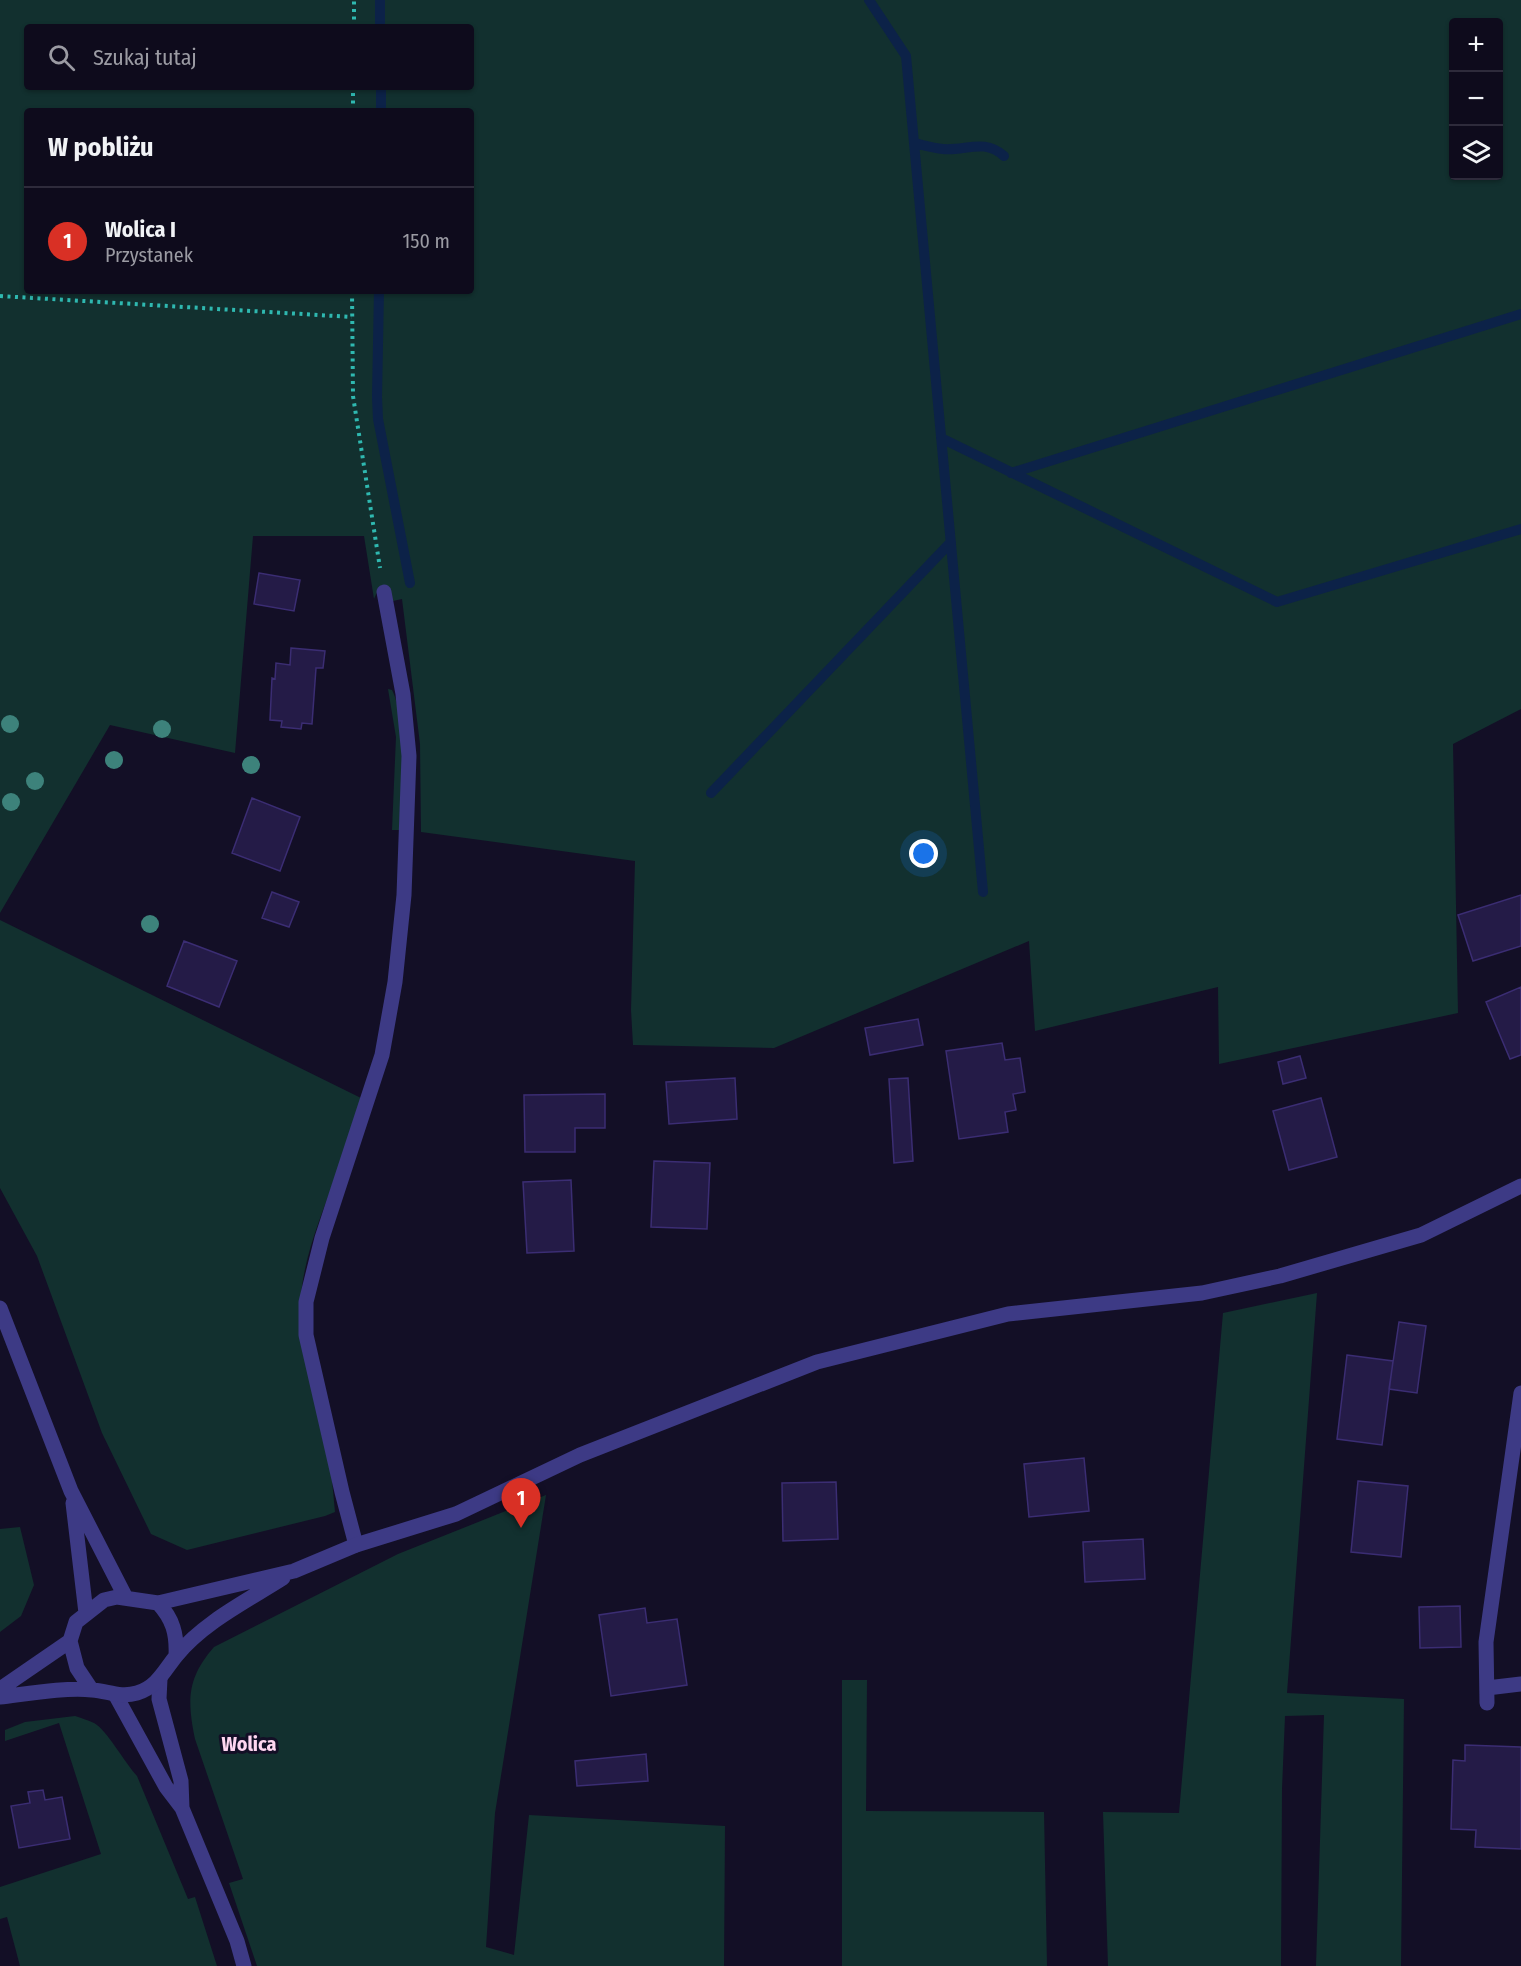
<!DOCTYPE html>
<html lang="pl">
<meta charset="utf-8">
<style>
body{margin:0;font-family:"Fira Sans Condensed",sans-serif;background:#171425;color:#f1f3f6}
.controls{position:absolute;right:18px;top:18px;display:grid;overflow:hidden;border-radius:6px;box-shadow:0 2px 4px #0004}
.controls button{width:54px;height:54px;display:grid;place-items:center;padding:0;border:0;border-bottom:2px solid #2e2b3b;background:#0e0b1c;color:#f1f3f6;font:30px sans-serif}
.you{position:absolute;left:924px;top:854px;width:21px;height:21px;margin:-15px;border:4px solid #fff;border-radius:50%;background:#1a73e8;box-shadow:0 0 0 9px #1a73e833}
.badge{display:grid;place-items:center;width:39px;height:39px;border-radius:50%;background:#d93025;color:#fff;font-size:20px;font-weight:700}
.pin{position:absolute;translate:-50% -50px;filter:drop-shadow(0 2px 3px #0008)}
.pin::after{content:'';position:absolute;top:32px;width:21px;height:18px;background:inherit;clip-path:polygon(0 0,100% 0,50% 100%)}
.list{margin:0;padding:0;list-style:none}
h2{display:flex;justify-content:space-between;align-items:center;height:78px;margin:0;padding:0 24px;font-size:26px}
h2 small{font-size:20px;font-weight:400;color:#9b9ba3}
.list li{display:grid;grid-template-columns:39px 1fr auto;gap:18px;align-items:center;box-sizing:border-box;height:108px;padding:0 24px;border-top:2px solid #2e2b3b}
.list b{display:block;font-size:22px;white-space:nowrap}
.list p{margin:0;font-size:20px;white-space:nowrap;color:#9b9ba3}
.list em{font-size:20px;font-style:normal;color:#9b9ba3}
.icon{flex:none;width:33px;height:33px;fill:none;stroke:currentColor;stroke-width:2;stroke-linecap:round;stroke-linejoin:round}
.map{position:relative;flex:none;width:1521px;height:1966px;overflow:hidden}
.search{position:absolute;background:#0e0b1c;box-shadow:0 2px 4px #0004;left:24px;top:24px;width:450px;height:66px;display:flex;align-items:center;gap:15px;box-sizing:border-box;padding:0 21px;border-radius:6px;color:#9b9ba3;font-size:22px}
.panel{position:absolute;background:#0e0b1c;box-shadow:0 2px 4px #0004;left:24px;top:108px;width:450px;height:186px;border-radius:6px}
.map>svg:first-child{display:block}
</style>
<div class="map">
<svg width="1521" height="1966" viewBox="0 0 1521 1966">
<rect width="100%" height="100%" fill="#130f26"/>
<!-- green -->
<path fill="#12302f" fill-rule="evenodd" d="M 0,0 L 1521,0 L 1521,709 L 1453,744 L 1458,1013 L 1219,1064 L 1218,987 L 1035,1031 L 1029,941 L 774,1048 L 633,1045 L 631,1010 L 635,861 L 421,832 L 420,744 L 402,599 L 393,601 L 377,592 L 374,599 L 364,536 L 253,536 L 235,753 L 110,725 L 0,913 ZM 1454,22 L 1498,22 L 1498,176 L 1454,176 ZM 27,27 L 471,27 L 471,87 L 27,87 ZM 27,111 L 471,111 L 471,291 L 27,291 Z
M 388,689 L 392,690 C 407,718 402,797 399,830 L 392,830 L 396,737 Z
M 0,920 L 361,1098 C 354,1121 347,1146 338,1169 C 321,1218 301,1259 300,1312 L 331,1470 L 335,1512 L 325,1516 L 187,1550 L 151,1534 L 102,1433 L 37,1256 L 0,1188 Z
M 1317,1293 L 1287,1693 L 1404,1699 L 1401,1966 L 1316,1966 L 1324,1715 L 1285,1716 L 1282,1789 L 1281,1966 L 1108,1966 L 1103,1812 L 1179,1813 L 1223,1313 Z
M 546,1495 L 495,1813 L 486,1947 L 514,1955 L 529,1815 L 725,1826 L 724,1966 L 257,1966 L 229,1883 L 243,1879 L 195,1739 C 187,1700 187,1678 214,1647 L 398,1554 Z
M 20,1527 L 34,1585 L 21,1616 L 0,1632 L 0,1529 Z
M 842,1680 L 867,1680 L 866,1811 L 1044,1812 L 1047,1966 L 842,1966 Z
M 75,1716 C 81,1718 88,1720 94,1723 C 106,1729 125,1763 137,1776 L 188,1899 L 195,1897 L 217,1966 L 20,1966 L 7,1917 L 0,1919 L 0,1887 L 101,1854 L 59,1723 L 5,1741 L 5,1730 L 25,1722 Z"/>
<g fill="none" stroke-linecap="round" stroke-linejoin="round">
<!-- stream -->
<path stroke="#0c2248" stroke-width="10" d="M 380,0 L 380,27
M 869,0 L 906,56 L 983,892
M 381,87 L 381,111
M 914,143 C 923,145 933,148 943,149 C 966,151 984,138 1004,156
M 379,291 L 377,397 L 378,419 L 410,583
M 941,438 L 1277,602 L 1521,529
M 1011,473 L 1521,314
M 711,793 L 951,542"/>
</g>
<!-- building -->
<path fill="#241b47" stroke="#3b2d73" stroke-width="1.5" d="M 259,573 L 300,580 L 294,611 L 254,604 Z
M 291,648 L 325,651 L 323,668 L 316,668 L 312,724 L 302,723 L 301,729 L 281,727 L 282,721 L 270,720 L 272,678 L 275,679 L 276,663 L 290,665 Z
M 252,798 L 300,817 L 280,871 L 232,853 Z
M 272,892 L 299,902 L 289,927 L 262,918 Z
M 1521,895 L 1521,946 L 1473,961 L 1458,915 Z
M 184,941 L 237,961 L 219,1007 L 167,986 Z
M 1521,987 L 1521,1055 L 1510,1059 L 1486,1002 Z
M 918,1019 L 923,1045 L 870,1055 L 865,1028 Z
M 1002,1043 L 1005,1060 L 1020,1058 L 1025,1092 L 1013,1094 L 1016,1110 L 1005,1112 L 1008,1132 L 959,1139 L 946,1051 Z
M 1300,1056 L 1306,1078 L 1283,1084 L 1278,1062 Z
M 735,1078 L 737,1119 L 669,1124 L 666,1082 Z
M 908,1078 L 913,1161 L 894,1163 L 889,1079 Z
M 605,1094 L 605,1128 L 575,1128 L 575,1152 L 525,1152 L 524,1095 Z
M 1321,1098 L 1337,1157 L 1289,1170 L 1273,1111 Z
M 654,1161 L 710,1163 L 707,1229 L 651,1227 Z
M 571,1180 L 574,1251 L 527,1253 L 523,1182 Z
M 1399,1322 L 1426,1326 L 1417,1393 L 1389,1389 Z
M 1347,1355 L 1393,1361 L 1382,1445 L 1337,1439 Z
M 1084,1458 L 1089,1511 L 1029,1517 L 1024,1464 Z
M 1358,1481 L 1408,1486 L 1401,1557 L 1351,1552 Z
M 836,1482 L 838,1539 L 783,1541 L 782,1483 Z
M 1143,1539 L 1145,1579 L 1085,1582 L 1083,1542 Z
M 1460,1606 L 1461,1647 L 1420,1648 L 1419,1607 Z
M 645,1608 L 647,1623 L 677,1619 L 687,1685 L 611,1696 L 599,1615 Z
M 1465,1745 L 1521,1747 L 1521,1849 L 1475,1847 L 1476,1830 L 1451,1829 L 1453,1760 L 1465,1761 Z
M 646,1754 L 648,1781 L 577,1786 L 575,1761 Z
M 43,1790 L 45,1800 L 62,1797 L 70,1839 L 19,1848 L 11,1806 L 30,1803 L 28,1792 Z"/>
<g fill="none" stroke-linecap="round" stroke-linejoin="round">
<!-- path -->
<path stroke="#2fb8b0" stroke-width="4" stroke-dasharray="3 4.5" stroke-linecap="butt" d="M 354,27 L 354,0
M 353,111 L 353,87
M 352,291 L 353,396 L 380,568
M 0,296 L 352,317"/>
<!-- service -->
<path stroke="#3d3a85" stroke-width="15" d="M 356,1545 L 342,1492 L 306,1335 L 306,1302 L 322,1238 L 382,1055 L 395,982 L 404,895 L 409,756 L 403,694 L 384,592
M 1487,1688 L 1521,1684
M 1487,1703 L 1486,1642 L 1521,1393"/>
<!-- minor -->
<path stroke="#3d3a85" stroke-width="15" d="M 160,1679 L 159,1699 L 181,1781 L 182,1808
M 116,1696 L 166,1787 L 182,1808 L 237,1941 L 244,1966"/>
<!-- tertiary -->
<path stroke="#3d3a85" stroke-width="15" d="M 0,1308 L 71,1491 L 126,1598
M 73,1503 L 86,1613
M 158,1603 C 173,1619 177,1634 176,1656
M 0,1689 L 70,1641
M 91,1689 L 77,1668 L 70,1641 L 76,1622 L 104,1600 L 117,1597 L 158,1603 L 294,1571 L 356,1545 L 456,1514 L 580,1455 L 817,1362 L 1008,1314 L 1202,1293 L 1280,1276 L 1421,1235 L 1521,1186
M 0,1697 C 26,1694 66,1687 92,1690 C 108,1691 120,1698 137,1693 C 157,1687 164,1671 176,1656 C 204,1622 247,1601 283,1578"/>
</g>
<!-- trees -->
<g fill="#3d827b">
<circle cx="10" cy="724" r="9"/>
<circle cx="162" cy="729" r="9"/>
<circle cx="114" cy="760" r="9"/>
<circle cx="251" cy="765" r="9"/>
<circle cx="35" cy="781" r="9"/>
<circle cx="11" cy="802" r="9"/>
<circle cx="150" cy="924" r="9"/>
</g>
<g text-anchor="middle" stroke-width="6" stroke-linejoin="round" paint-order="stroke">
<!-- quarter labels -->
<g font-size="20" font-weight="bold" fill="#ffd6f0" stroke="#130f26">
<text x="249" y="1751">Wolica</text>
</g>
</g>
</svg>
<div class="controls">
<button>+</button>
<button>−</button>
<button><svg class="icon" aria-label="layers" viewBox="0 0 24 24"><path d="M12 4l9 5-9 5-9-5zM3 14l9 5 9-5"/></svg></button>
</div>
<div class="you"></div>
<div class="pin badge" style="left:521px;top:1528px">1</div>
<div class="search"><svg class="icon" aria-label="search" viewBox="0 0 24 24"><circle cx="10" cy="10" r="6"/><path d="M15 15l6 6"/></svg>Szukaj tutaj</div>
<section class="panel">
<h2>W pobliżu<small></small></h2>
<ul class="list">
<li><span class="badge">1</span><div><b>Wolica I</b><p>Przystanek</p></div><em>150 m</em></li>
</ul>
</section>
</div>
